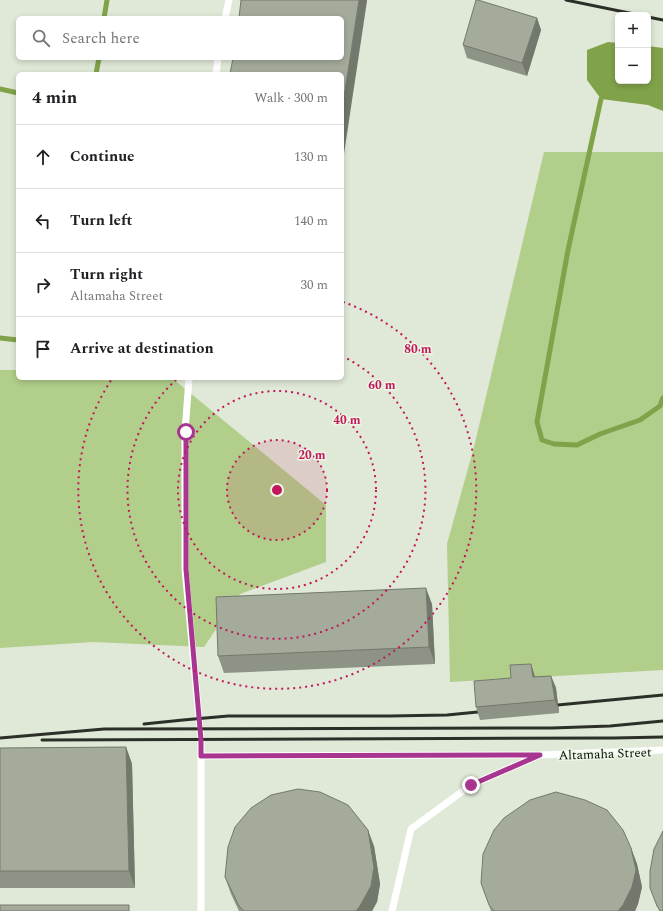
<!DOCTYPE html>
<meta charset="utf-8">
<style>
body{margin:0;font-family:Spectral,serif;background:#f6f6f6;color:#202124}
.controls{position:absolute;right:12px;top:12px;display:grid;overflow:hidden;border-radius:6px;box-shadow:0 2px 6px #0003}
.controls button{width:36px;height:36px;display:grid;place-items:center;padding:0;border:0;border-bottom:1px solid #e0e0e0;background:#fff;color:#202124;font:20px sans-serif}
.stop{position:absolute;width:12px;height:12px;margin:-9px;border:3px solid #a8358f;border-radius:50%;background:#fff}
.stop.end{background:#a8358f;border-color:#fff;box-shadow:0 1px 4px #0008}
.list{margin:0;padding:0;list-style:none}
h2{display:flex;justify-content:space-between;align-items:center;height:52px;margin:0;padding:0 16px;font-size:17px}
h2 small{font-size:13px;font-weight:400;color:#757577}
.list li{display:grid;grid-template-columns:26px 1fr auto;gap:12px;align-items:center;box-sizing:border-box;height:64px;padding:0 16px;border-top:1px solid #e0e0e0}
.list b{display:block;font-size:15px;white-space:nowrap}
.list p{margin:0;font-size:13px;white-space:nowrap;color:#757577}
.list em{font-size:13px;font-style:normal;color:#757577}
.icon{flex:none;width:22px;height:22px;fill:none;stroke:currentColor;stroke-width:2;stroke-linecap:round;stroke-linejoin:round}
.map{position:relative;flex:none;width:663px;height:911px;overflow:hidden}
.search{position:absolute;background:#fff;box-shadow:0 2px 6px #0003;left:16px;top:16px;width:328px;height:44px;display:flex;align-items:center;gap:10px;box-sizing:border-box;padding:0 14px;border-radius:6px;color:#757577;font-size:15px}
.panel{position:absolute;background:#fff;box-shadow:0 2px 6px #0003;left:16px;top:72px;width:328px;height:308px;border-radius:6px}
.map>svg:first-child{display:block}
</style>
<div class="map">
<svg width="663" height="911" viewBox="0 0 663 911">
<rect width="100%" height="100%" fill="#e0e8d7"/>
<!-- green -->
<path fill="#b1ce8b" d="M 544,152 L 663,152 L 663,670 L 450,682 L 447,544 L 474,447 Z
M 0,370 L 18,370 L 18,378 L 172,378 L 326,505 L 326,562 L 240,594 L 204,647 L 93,642 L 0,648 Z"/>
<!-- water -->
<path fill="#80a34a" d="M 608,42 L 618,43 L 618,81 L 648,81 L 648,46 L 663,48 L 663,111 L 648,105 L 601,99 L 587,80 L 587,50 Z"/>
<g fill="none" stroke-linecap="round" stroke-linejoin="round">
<!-- stream -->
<path stroke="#80a34a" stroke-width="5" d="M 104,18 L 107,0
M 96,74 L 99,58
M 0,89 L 18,93
M 601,99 L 568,250 L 537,422 L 542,440 L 554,444 L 577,445 L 600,434 L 640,420 L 660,406 L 663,398
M 0,338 L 18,340"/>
<!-- lane -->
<path stroke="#fff" stroke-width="7" d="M 225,18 L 229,0
M 216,74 L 218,58
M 189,378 L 185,432 L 185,569 L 201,740 L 201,911
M 201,756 L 536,755
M 392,911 L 411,829 L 471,785 L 540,755 L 663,750"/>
<!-- rail -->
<path stroke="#2c2f28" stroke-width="3" d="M 566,0 L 639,15
M 648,17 L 663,20
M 547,706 L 663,695
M 144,724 L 183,720 L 228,716 L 390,716 L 447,715 L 488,711
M 0,738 L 104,729 L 552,728 L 610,726 L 663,721
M 42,740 L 614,738 L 663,737"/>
</g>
<!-- wall -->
<path fill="#8d9385" d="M 537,18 L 541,30 L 527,76 L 467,58 L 463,45 Z
M 432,604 L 435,664 L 224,673 L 218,656 Z
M 531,664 L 535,677 L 551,676 L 556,688 L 559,713 L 480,720 L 476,707 L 511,678 Z
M 126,747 L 132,764 L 135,888 L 0,888 L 0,748 Z
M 374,846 L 380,884 L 377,902 L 372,911 L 239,911 L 231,894 L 225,877 Z
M 631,848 L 637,864 L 642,887 L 638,904 L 635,911 L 491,911 L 481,883 Z"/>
<!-- shaded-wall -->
<path fill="#73786c" d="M 359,0 L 367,0 L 367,1 L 342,167 L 342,110 Z
M 537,18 L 541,30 L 527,76 L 522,63 Z
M 426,588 L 432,604 L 435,664 L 429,647 Z
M 531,664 L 535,677 L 533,677 Z
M 551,676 L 556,688 L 559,713 L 555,700 Z
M 126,747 L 132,764 L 135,888 L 129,871 Z
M 368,830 L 374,846 L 380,884 L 377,902 L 372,911 L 356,911 Z
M 631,848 L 637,864 L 642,887 L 638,904 L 635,911 L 618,911 Z"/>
<!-- building -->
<path fill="#a4ab9b" stroke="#73786c" d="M 241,0 L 359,0 L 342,110 L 342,74 L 230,74 L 233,58 L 342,58 L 342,18 L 239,18 Z
M 476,0 L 478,0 L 537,18 L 522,63 L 463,45 Z
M 426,588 L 429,647 L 218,656 L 216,597 Z
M 531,664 L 533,677 L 551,676 L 555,700 L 476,707 L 474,681 L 511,678 L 510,665 Z
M 126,747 L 129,871 L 0,871 L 0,748 Z
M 298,789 L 320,792 L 348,805 L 368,830 L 374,867 L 371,886 L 360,906 L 356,911 L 244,911 L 239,906 L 225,877 L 228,847 L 235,827 L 251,808 L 271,795 Z
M 556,792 L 585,800 L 607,810 L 623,830 L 631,848 L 636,870 L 632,887 L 623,905 L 618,911 L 494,911 L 489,905 L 481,883 L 483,854 L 494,830 L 504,818 L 530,800 Z
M 663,831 L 663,911 L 660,911 L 657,906 L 650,888 L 650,871 L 654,849 Z
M 0,905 L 129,905 L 129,911 L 0,911 Z"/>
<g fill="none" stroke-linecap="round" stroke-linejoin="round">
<!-- route -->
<path stroke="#a8358f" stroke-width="5" d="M 186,432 L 186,569 L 201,740 L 201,756 L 540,755 L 471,785"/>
</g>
<!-- distance rings -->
<circle cx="277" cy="490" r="50" fill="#c2185b" fill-opacity=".12"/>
<g fill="none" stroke="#c2185b" stroke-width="2" stroke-dasharray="2 4">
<circle cx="277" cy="490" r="50"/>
<circle cx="277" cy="490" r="99"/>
<path d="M342 356A149 149 0 1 1 178 378"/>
<path d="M343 302A199 199 0 1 1 112 379"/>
</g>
<g text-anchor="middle" stroke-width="3" stroke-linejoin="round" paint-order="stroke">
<!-- street labels -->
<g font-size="13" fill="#0b0d08" stroke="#edf5e4">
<text transform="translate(605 753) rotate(-2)" y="5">Altamaha Street</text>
</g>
</g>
<circle cx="277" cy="490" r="6" fill="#c2185b" stroke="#edf5e4" stroke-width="2"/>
<g font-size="12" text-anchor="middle" font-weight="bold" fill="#c2185b" stroke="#edf5e4" stroke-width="3" stroke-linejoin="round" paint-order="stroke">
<text x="418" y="353">80 m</text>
<text x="382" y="389">60 m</text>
<text x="347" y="424">40 m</text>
<text x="312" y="459">20 m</text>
</g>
</svg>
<div class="controls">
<button>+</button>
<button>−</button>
</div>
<div class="stop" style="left:186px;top:432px"></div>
<div class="stop end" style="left:471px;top:785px"></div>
<div class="search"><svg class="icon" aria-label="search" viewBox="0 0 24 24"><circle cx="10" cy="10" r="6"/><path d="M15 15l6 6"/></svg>Search here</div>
<section class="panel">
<h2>4 min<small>Walk · 300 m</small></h2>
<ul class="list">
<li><svg class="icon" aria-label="ahead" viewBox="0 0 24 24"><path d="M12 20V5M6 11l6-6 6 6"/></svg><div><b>Continue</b></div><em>130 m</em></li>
<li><svg class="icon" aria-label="left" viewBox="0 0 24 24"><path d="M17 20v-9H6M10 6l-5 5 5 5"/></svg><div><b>Turn left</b></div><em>140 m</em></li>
<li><svg class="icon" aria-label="right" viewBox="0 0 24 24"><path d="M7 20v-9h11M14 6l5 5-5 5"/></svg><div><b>Turn right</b><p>Altamaha Street</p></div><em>30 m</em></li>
<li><svg class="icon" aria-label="arrive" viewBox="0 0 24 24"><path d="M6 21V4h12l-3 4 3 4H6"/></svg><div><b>Arrive at destination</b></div></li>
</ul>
</section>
</div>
